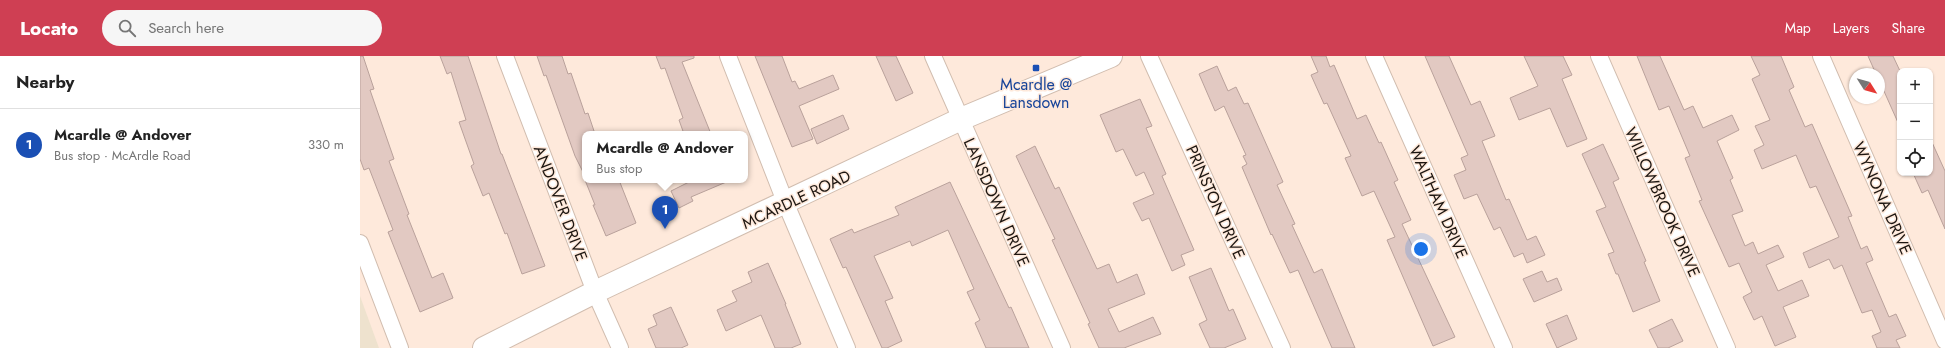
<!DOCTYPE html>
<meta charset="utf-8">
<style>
body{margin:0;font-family:Jost,sans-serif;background:#f6f6f6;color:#222}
.controls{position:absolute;right:12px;top:12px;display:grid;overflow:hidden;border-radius:8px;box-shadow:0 1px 3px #0004}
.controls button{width:36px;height:36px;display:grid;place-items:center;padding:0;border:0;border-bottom:1px solid #e0e0e0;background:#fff;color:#222;font:20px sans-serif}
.compass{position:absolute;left:1489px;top:12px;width:36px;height:36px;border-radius:50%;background:#fff;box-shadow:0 1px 3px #0004;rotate:127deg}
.you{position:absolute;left:1061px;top:193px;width:14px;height:14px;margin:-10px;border:3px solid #fff;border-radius:50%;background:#1a73e8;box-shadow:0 0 0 6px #1a73e833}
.badge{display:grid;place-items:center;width:26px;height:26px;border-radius:50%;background:#cf3f53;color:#fff;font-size:13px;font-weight:700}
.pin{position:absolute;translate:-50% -33px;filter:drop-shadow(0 1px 2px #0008)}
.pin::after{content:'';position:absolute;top:21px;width:14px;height:12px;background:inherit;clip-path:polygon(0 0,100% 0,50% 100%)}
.popup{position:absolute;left:222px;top:75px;width:166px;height:52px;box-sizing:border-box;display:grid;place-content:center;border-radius:8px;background:#fff;filter:drop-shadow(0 1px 3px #0005);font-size:13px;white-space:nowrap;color:#767676}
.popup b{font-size:15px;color:#222}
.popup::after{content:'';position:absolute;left:50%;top:100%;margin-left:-8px;border:8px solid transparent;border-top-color:#fff}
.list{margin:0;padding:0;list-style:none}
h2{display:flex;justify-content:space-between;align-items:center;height:52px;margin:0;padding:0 16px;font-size:17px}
h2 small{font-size:13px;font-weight:400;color:#767676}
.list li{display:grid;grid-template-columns:26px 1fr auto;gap:12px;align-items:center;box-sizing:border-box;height:72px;padding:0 16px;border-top:1px solid #e0e0e0}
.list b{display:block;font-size:15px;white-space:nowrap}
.list p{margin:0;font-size:13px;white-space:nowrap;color:#767676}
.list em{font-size:13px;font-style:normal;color:#767676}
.icon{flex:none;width:22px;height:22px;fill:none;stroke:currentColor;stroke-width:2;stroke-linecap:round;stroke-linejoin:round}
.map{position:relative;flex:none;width:1585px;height:292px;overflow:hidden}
header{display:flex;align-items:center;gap:24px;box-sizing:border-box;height:56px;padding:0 20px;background:#cf3f53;color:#fff}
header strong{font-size:19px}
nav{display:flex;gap:22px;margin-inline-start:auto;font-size:14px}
.search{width:280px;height:36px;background:#f6f6f6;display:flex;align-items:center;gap:10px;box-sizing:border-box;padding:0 14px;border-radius:22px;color:#767676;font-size:15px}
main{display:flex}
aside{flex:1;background:#fff}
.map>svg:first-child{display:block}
</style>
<header>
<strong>Locato</strong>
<div class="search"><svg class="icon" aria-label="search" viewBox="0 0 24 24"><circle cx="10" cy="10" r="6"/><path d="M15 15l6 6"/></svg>Search here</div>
<nav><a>Map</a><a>Layers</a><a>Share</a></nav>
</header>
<main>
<aside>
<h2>Nearby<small></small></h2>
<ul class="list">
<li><span class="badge" style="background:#1a4fb4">1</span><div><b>Mcardle @ Andover</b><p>Bus stop · McArdle Road</p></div><em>330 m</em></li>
</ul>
</aside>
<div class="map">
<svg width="1585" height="292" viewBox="0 0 1585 292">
<rect width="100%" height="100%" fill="#fee9db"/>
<!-- commercial -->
<path fill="#eee2ce" d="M 0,240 L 19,292 L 0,292 Z"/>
<!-- building -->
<path fill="#e2c9c2" stroke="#b9a19b" d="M 0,0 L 3,0 L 14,33 L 10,34 L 34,103 L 29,105 L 49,158 L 47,159 L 72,222 L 83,217 L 93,242 L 60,256 L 28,176 L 33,174 L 9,112 L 4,114 L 0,103 Z
M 80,0 L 108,0 L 141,98 L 142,98 L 185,210 L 162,218 L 147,177 L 145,178 L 129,137 L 123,140 L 111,110 L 114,108 L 99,66 L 106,64 L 91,16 L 87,18 Z
M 177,0 L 202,0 L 208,18 L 211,17 L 225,58 L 228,57 L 235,78 L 225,78 L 225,120 L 215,100 L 186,19 L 184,20 Z
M 296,0 L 334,0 L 334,2 L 322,6 L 351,78 L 324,78 L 319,64 L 323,62 L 305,12 L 301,13 Z
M 395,0 L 422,0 L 432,26 L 435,25 L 439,33 L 473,19 L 479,33 L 439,50 L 453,83 L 432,91 Z
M 516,0 L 536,0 L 553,37 L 536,45 Z
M 951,0 L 966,0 L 970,11 L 974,9 L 997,63 L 1006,59 L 1019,87 L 1021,86 L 1038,124 L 1034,126 L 1051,164 L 1042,168 L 1095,281 L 1073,290 L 1027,184 L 1035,181 L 1014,135 L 1002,140 L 985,102 L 991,100 L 967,47 L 964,48 L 951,19 L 958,16 Z
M 1065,0 L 1089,0 L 1111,49 L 1120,45 L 1135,80 L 1122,85 L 1146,144 L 1149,143 L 1167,184 L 1176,180 L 1185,199 L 1167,207 L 1163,197 L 1154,201 L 1140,171 L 1134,174 L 1117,138 L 1104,143 L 1094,119 L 1106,114 L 1101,102 L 1108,99 Z
M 1164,0 L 1203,0 L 1212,19 L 1202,23 L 1227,83 L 1207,91 L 1190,52 L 1159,64 L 1150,42 L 1178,30 Z
M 1277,0 L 1300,0 L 1324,54 L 1333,50 L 1343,72 L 1372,59 L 1379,74 L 1357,85 L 1373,122 L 1370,124 L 1383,155 L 1372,159 L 1385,190 L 1393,186 L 1398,198 L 1418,189 L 1424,201 L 1406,209 L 1418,235 L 1442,224 L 1449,240 L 1423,251 L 1436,281 L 1415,290 L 1402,260 L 1394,264 L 1383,241 L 1392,236 L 1379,207 L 1369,211 L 1339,145 L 1342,144 L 1325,102 L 1330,100 L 1309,50 L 1299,54 Z
M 1391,0 L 1421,0 L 1434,31 L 1429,34 L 1445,71 L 1452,68 L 1492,160 L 1488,161 L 1501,193 L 1507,190 L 1513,204 L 1506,207 L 1529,261 L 1536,258 L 1546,280 L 1536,284 L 1540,292 L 1517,292 L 1512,280 L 1521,276 L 1512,254 L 1502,257 L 1482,209 L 1474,213 L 1469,203 L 1449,212 L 1443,197 L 1479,181 L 1456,130 L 1450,132 L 1436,99 L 1402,113 L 1394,94 L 1404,89 L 1395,70 L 1410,64 L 1392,23 L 1400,19 Z
M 1508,0 L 1533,0 L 1540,15 L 1540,71 L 1519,24 L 1519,18 L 1516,18 Z
M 857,10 L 868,35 L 876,31 L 884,48 L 888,47 L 923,126 L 917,129 L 935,168 L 932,169 L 954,217 L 962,213 L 995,292 L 972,292 L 938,214 L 930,217 L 912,178 L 911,179 L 882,111 L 887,108 L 883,100 L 886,99 L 864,50 L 855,55 L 839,18 Z
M 780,43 L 792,70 L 786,72 L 806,118 L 802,120 L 834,194 L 821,199 L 825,209 L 812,215 L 789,162 L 782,165 L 773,147 L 794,138 L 784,116 L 776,120 L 763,93 L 756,96 L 740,59 Z
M 483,59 L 489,73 L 457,88 L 451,73 Z
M 1570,82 L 1585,115 L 1585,173 L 1568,134 L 1562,137 L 1553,117 L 1570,117 Z
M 1243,88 L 1259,123 L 1253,126 L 1286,205 L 1284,206 L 1300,245 L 1273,256 L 1258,218 L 1256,218 L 1248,198 L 1254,196 L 1236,155 L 1246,151 L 1222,98 Z
M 675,90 L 695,133 L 699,131 L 737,213 L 749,208 L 757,227 L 777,218 L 785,238 L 748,253 L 759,276 L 793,261 L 801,278 L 764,292 L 739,292 L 728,268 L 730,267 L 692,184 L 695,183 L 656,100 Z
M 225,124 L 259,124 L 276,167 L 246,180 L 233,149 L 235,149 Z
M 333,124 L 371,124 L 331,141 L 333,145 L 319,152 L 311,135 Z
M 590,126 L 649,252 L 651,251 L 669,292 L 626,292 L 615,267 L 620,264 L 607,236 L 614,233 L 588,174 L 552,190 L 550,185 L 514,200 L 533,242 L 525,245 L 542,285 L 527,292 L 522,292 L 486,211 L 483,212 L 470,183 L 492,173 L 494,177 L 539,159 L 535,151 Z
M 408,207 L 426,248 L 425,248 L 441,288 L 431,292 L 415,292 L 401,259 L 366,275 L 357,254 L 377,245 L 372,235 L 392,226 L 388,216 Z
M 851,212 L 869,255 L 873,253 L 886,283 L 864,292 L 850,292 L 839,268 L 847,264 L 829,221 Z
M 1182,215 L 1187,226 L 1197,222 L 1202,234 L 1174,246 L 1163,223 Z
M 311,251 L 328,289 L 321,292 L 296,292 L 288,273 L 297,269 L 293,259 Z
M 1207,259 L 1217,283 L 1197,292 L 1186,268 Z
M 1312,263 L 1323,285 L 1308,292 L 1298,292 L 1289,274 Z"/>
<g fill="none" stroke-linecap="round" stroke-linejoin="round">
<defs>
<path id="street" d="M 145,0 L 235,236 L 260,292
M 368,0 L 426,148 L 487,292
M 573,0 L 702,292
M 789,0 L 922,292
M 1014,0 L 1144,292
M 1239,0 L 1367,292
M 1461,0 L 1585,285
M 0,187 L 40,292"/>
<path id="secondary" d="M 124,292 L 235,236 L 601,63 L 751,0"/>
</defs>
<!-- street casing -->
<use href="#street" stroke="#d1bdaf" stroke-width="18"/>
<!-- secondary casing -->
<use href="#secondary" stroke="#d1bdaf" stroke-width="24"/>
<!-- street -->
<use href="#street" stroke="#fff" stroke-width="16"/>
<!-- secondary -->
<use href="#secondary" stroke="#fff" stroke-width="22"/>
</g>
<!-- markers -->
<rect fill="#1a4fb4" stroke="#fee9db" stroke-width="1.5" x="672" y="8" width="8" height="8" rx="2"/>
<g text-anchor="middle" stroke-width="3" stroke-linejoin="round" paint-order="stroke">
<!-- transit labels -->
<g font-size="16" fill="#164399" stroke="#fee9db">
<text x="676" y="34">Mcardle @<tspan x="676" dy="18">Lansdown</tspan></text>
</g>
<!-- street labels -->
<g font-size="16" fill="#1d1611" stroke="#fee9db">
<text transform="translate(1523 142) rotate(66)" y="6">WYNONA DRIVE</text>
<text transform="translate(436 143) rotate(-25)" y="6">MCARDLE ROAD</text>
<text transform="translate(637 146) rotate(66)" y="6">LANSDOWN DRIVE</text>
<text transform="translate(856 146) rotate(66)" y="6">PRINSTON DRIVE</text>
<text transform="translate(1079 146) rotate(66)" y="6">WALTHAM DRIVE</text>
<text transform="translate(1303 146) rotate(66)" y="6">WILLOWBROOK DRIVE</text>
<text transform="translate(201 147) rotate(69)" y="6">ANDOVER DRIVE</text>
</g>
</g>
</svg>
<div class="controls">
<button>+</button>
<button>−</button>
<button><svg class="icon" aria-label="locate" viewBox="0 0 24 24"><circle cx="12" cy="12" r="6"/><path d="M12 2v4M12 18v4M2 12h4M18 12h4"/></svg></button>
</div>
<svg class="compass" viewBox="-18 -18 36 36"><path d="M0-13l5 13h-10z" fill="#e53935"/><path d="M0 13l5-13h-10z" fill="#767676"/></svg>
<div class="you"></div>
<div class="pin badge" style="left:305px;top:173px;background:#1a4fb4">1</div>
<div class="popup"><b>Mcardle @ Andover</b>Bus stop</div>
</div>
</main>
